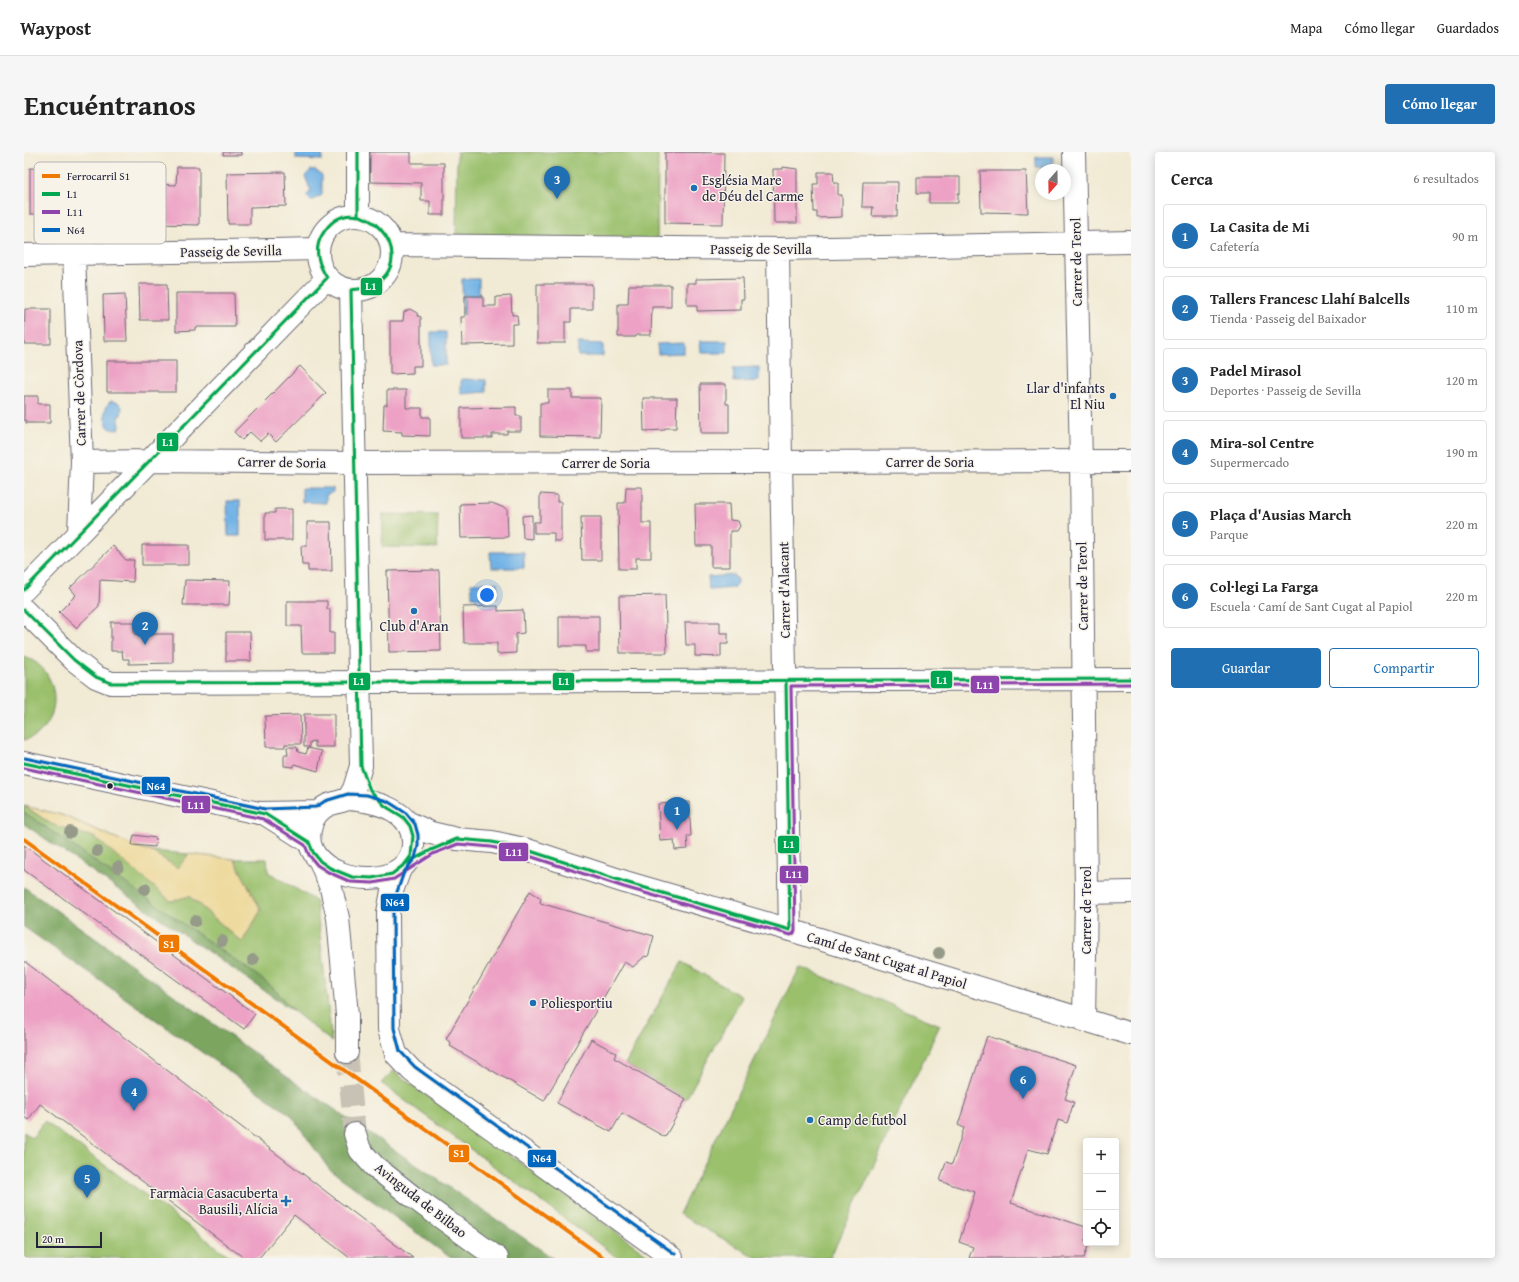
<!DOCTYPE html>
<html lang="es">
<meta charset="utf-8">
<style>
body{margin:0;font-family:"Gentium Book Plus",serif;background:#f6f6f6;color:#222}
.controls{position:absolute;right:12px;bottom:12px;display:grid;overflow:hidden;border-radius:4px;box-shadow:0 2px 10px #0003}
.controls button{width:36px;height:36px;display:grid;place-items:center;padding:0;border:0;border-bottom:1px solid #e0e0e0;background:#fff;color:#222;font:20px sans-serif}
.compass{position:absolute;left:1011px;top:12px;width:36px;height:36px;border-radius:50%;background:#fff;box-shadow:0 2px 10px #0003;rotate:200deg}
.scale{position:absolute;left:12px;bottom:10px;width:66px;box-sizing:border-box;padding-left:4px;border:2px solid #22223b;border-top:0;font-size:11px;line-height:14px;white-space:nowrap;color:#22223b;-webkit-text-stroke:3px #f7f3e8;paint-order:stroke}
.you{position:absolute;left:463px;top:443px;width:14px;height:14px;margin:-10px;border:3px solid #fff;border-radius:50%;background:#1a73e8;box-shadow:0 0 0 6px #1a73e833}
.badge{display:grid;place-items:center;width:26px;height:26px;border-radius:50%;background:#1f6fb2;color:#fff;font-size:13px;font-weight:700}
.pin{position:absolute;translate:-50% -33px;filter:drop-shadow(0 1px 2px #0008)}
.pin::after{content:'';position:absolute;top:21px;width:14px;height:12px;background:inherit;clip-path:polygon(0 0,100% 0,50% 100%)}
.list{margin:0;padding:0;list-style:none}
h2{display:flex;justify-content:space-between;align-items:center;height:52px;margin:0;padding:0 16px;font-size:17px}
h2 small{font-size:13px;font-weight:400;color:#767676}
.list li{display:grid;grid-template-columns:26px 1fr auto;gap:12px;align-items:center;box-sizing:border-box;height:64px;margin:0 8px 8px;padding:0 8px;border:1px solid #e0e0e0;border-radius:4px}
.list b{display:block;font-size:15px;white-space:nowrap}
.list p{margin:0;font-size:13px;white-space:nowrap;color:#767676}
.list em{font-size:13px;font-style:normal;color:#767676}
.actions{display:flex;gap:8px;padding:12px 16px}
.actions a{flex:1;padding:9px 0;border:1px solid #1f6fb2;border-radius:4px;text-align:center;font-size:14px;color:#1f6fb2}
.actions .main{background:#1f6fb2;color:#fff}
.icon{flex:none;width:22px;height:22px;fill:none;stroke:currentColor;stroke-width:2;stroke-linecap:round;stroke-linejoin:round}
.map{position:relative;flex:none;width:1107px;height:1106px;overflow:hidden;border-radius:4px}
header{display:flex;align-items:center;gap:24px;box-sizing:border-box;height:56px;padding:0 20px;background:#fff;border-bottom:1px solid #e0e0e0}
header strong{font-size:19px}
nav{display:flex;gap:22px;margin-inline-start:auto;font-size:14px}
.intro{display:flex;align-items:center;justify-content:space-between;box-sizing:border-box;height:96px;padding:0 24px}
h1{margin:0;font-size:28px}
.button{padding:10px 18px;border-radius:4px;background:#1f6fb2;color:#fff;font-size:14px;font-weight:700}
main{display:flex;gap:24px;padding:0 24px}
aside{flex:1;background:#fff;border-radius:4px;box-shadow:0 2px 10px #0003}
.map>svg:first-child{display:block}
</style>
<header>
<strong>Waypost</strong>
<nav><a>Mapa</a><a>Cómo llegar</a><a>Guardados</a></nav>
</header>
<div class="intro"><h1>Encuéntranos</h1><a class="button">Cómo llegar</a></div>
<main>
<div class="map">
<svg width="1107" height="1106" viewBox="0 0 1107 1106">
<rect width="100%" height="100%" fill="#f7f3e8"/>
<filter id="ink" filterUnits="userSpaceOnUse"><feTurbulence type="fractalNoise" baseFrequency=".025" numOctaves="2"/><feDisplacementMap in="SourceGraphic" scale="8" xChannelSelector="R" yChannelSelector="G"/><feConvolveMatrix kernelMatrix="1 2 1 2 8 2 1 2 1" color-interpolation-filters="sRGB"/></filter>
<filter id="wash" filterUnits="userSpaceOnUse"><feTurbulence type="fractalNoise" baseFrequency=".012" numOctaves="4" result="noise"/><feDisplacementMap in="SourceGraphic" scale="16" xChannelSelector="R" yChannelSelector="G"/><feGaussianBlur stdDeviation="0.9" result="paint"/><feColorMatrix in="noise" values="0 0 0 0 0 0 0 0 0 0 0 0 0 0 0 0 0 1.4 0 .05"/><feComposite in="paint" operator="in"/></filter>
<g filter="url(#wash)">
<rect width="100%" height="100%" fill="#f1ead4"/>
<!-- green -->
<path fill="#9ac06c" stroke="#5e7154" d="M 433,0 L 634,0 L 633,96 L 432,94 Z
M 359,362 L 414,363 L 413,396 L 358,395 Z
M 0,505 C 39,516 41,578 0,588 Z
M 0,654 L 27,672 L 70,685 L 165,744 L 218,790 L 237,758 L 210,707 L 243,707 L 244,720 L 292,749 L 308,890 L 271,860 L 248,835 L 231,822 L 0,660 Z
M 126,699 L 165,702 L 154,717 Z
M 658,810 L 718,845 L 662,947 L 601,912 Z
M 776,815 L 916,873 L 806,1106 L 733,1106 L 655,1062 Z
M 369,919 L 628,1106 L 594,1106 L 357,931 Z
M 20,969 L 208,1106 L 0,1106 L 0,980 L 8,986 Z"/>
<!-- forest -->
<path fill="#7ba660" stroke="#4e644e" d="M 0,660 L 231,822 L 248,835 L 271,860 L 0,672 Z
M 0,735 L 266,927 L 529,1106 L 427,1106 L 305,1017 L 267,963 L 0,775 Z"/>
<!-- sand -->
<path fill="#eeda9e" stroke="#887e6c" d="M 1,654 L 38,663 L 108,693 L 126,699 L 154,716 L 165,702 L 210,707 L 237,758 L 218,790 L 165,744 L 147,749 L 70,685 L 27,672 Z"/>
<!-- water -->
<path fill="#72b3e6" stroke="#4a6a90" d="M 272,0 L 298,0 L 298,8 L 272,7 Z
M 1012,5 L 1029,5 L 1029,18 L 1018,18 L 1018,15 L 1012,15 Z
M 287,18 L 291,18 L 298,23 L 298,43 L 287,49 L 282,44 L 287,39 L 281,24 Z
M 438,127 L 455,127 L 455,144 L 441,144 L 441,163 L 439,163 Z
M 407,180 L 422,180 L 422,213 L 407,213 Z
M 676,189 L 703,189 L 703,201 L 677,201 Z
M 554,191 L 579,192 L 579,204 L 554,204 Z
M 660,191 L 660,201 L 634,202 L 633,192 Z
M 735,215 L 735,229 L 710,230 L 709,216 Z
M 438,227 L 462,228 L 462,240 L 438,242 L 437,241 L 437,230 Z
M 87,249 L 95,251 L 98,255 L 97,263 L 94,264 L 96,274 L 95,277 C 80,283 76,257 87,249 Z
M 278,336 L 309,336 L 309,340 L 302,343 L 302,351 L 278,350 Z
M 203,349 L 216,349 L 216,384 L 204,384 Z
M 466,400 L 500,400 L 500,416 L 467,416 Z
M 710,423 L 710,425 L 713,426 L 714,429 L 713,433 L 710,434 L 710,436 L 685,438 L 684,425 Z
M 447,431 L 474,431 L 473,445 L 463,445 L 461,449 L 457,448 L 456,445 L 448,445 Z"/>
<g id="blocks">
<!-- building -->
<path fill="#eda1c5" d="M 199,0 L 217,0 L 217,3 L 199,3 Z
M 346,0 L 387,0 L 387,11 L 420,11 L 420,63 L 406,63 L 406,49 L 397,49 L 397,31 L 346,30 Z
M 641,0 L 700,1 L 699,72 L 641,71 Z
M 153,15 L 175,15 L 175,73 L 131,72 L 131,32 L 152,33 Z
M 759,15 L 773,17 L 773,71 L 750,71 L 749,17 L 759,17 Z
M 6,16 L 46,17 L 46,33 L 67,34 L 67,62 L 6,62 Z
M 956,19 L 1002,19 L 1004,61 L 957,60 Z
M 261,20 L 262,54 L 226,55 L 226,72 L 204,72 L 203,21 Z
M 794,20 L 809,20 L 810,31 L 814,31 L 814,43 L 818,43 L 818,65 L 793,66 L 793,60 L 790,60 L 789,32 L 794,32 Z
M 893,25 L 936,25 L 936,41 L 934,41 L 934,51 L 905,51 L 905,41 L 893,41 Z
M 839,30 L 874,30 L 873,64 L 848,64 L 849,55 L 838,55 Z
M 719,126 L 720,147 L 717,147 L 717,158 L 673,159 L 673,153 L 663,153 L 663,131 L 672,131 L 672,127 Z
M 115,132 L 143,132 L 144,168 L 116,168 Z
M 513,132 L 568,132 L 568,157 L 547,157 L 547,170 L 541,170 L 541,191 L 513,191 Z
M 605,133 L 647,133 L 647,155 L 628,155 L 627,183 L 612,183 L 612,185 L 594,185 L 594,152 L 604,152 Z
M 152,141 L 210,141 L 211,175 L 171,175 L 171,178 L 152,179 Z
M 101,142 L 103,189 L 80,189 L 79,143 Z
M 441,144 L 459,144 L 459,154 L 472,154 L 472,145 L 487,144 L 488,163 L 493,163 L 494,172 L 488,172 L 488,192 L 438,193 L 437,165 L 441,165 Z
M 1,157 L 27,157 L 27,192 L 0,192 Z
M 386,157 L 393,161 L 394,164 L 397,165 L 397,214 L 389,214 L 389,221 L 366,222 L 366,169 L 379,169 L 380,160 Z
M 83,209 L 152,209 L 152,240 L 83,240 Z
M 276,214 L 302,241 L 252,290 L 244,282 L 236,289 L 226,280 L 218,288 L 210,280 Z
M 676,232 L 702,232 L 702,252 L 705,252 L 705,281 L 677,281 Z
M 363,238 L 382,238 L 382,256 L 398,256 L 398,265 L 406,265 L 406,284 L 378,283 L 378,280 L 359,279 L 360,253 L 363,253 Z
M 524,238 L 548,238 L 548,246 L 577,246 L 576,285 L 516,284 L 516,251 L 524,251 Z
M 0,244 L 14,244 L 14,252 L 26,252 L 26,271 L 2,271 L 2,268 L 0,268 Z
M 619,246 L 653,246 L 652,276 L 641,276 L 641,278 L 620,279 Z
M 492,255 L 492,264 L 497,264 L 497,279 L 483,279 L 483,282 L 468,282 L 468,286 L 437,286 L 437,256 Z
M 602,335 L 618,335 L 618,371 L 627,371 L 627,406 L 612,406 L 612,417 L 595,417 L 594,351 L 601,351 Z
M 516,342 L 533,343 L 533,350 L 537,350 L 537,389 L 530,389 L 530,381 L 510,381 L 510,370 L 516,370 Z
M 468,351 L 483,357 L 484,385 L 437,386 L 436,352 Z
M 671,352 L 705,352 L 706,368 L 714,369 L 716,374 L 713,379 L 706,379 L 706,415 L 687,415 L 687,394 L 672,394 Z
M 251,357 L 268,357 L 268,388 L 241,388 L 241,361 L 251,361 Z
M 508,363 L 508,387 L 499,386 L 498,364 Z
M 557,365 L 577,365 L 577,408 L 558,408 Z
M 283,370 L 307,370 L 308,419 L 284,419 L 284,413 L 278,413 L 277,394 L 283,394 Z
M 118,393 L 165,393 L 165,413 L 118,413 Z
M 89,394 L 102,408 L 110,408 L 109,430 L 76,428 L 75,454 L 52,476 L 35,460 L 52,443 L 46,436 Z
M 415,418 L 417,499 L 365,500 L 363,419 Z
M 161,428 L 206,429 L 205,453 L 159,453 Z
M 641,443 L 643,501 L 596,501 L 595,444 Z
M 263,449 L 303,449 L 303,457 L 306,457 L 306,481 L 310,481 L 310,501 L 278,501 L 277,474 L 263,474 Z
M 474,454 L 474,459 L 499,458 L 500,481 L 492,482 L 492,501 L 473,502 L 473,491 L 440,491 L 439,455 Z
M 535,464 L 575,464 L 575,500 L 562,500 L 562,494 L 535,494 Z
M 87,470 L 110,470 L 110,482 L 149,482 L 149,511 L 105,512 L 105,507 L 99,507 L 98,499 L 87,499 Z
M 661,470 L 696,470 L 696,481 L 704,481 L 704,492 L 697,492 L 697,505 L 671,504 L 671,493 L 662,493 Z
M 202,480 L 226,480 L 227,509 L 202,509 Z
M 280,562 L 310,562 L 310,595 L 291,595 L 291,589 L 286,590 L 286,595 L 280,595 Z
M 276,563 L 277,592 L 261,592 L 261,595 L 242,595 L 241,564 Z
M 263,595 L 273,595 L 274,600 L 282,602 L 284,596 L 298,599 L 294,619 L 270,612 L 270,615 L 260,614 L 260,603 L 264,603 Z
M 665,650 L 667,684 L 663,684 L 664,697 L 651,698 L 650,688 L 636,689 L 634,652 Z
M 110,683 L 132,686 L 131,695 L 108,693 Z
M 0,693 L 231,862 L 220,877 L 0,718 Z
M 506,739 L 517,746 L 516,751 L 630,784 L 624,805 L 621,804 L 609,815 L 600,810 L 520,949 L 426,894 L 427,891 L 422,887 Z
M 0,809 L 389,1106 L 326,1106 L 270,1063 L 235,1106 L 220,1106 L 16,952 L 4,968 L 0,965 Z
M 963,884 L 1052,913 L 1041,947 L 1050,950 L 1043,971 L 1034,968 L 1023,1002 L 1004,997 L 987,1051 L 1062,1075 L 1062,1091 L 1065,1091 L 1060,1106 L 945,1106 L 949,1095 L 935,1090 L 951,1040 L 916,1029 L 922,1010 L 928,1012 L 940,976 L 934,973 Z
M 567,887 L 592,901 L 590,906 L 662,947 L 641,985 L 598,961 L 587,980 L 533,951 Z"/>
</g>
</g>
<g filter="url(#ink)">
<use href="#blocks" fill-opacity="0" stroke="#6a6871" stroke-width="1"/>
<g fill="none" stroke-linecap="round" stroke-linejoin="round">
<!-- minor-tunnel -->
<path stroke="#c8c2b5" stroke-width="22" stroke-dasharray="22 11" stroke-linecap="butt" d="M 323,900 L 331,982"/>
<defs>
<path id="minor" d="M 334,0 L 334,64
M 1050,0 L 1057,310 L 1062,741 L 1060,869
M294 101a37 37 0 1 1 74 0a37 37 0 1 1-74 0Z
M 367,93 L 754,97 L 1107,90
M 754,97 L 757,310 L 766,778
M 50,102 L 58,310 L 55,380
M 0,103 L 293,97
M 58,310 L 125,309 L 331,311 L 1107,309
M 0,438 L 303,126
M 0,458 L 50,508 L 72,525 L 87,531 L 1107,527
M 0,611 L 235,661 L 294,660
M 324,647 L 330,637 L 337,614 L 327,138
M 324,647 C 350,649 388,657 389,689 C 390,699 385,710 377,716 C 348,740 273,719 287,674 C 289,665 296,657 304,653 C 310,651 318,649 324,647 Z
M 241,662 L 285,690
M 383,670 L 407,681 L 433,687 L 468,690 L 500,697 L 601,730 L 766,778 L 1107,882
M 296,709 L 307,736 L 314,766 L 323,863 L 323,900
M 376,717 L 368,739 L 364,761 L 365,877 L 372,902 L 388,919 L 648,1106
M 1062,741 L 1107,740
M 331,982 L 336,998 L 350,1014 L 389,1045 L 473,1106"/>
</defs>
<!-- minor casing -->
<use href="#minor" stroke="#6a6871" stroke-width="24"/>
<!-- minor -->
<use href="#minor" stroke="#fff" stroke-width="22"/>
<defs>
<path id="bus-1" d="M 334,0 L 334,64
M 0,438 L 303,126 C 295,113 289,98 298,83 C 331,27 403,105 348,134 C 342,137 334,137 327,138 L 337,614 L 346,638 L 361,654 L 379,665 L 386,674 L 389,684 L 387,704 L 381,712 L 368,722 L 348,726 L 328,725 L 306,716 L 296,709 L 289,700 L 285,690 L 241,662 L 0,611
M 0,458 L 50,508 L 72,525 L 87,531 L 1107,527
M 381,712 L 407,698 L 433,687 L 468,690 L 500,697 L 601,730 L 766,778 L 762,529"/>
<path id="bus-2" d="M 0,616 L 239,667 L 281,693 L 285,703 L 293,713 L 304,720 L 327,730 L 349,731 L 370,727 L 409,702 L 434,692 L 467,695 L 499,702 L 600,735 L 767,783 L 770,781 L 771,778 L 767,534 L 1107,532"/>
<path id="bus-3" d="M 1,606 L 241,657 L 292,655 L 301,649 L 324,642 L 343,643 L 363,649 L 382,661 L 391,672 L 394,683 L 394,694 L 391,706 L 380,720 L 373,740 L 369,761 L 370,876 L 376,899 L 391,915 L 651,1102"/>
</defs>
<!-- bus-1 casing -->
<use href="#bus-1" stroke="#f7f3e8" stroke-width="6"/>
<!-- bus-2 casing -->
<use href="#bus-2" stroke="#f7f3e8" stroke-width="6"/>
<!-- bus-3 casing -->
<use href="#bus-3" stroke="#f7f3e8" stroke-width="6"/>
<!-- bus-1 -->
<use href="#bus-1" stroke="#00a651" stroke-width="3"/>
<!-- bus-2 -->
<use href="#bus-2" stroke="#8e44ad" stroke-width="3"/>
<!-- bus-3 -->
<use href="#bus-3" stroke="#0065bd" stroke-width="3"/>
<defs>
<path id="rail-1" d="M 0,687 L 580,1106"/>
</defs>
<!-- rail-1 casing -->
<use href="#rail-1" stroke="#f7f3e8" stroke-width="7"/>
<!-- rail-1 -->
<use href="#rail-1" stroke="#ef7900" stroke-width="4"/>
</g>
<!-- trees -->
<g fill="#969a89">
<circle cx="46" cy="680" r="6"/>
<circle cx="73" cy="699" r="6"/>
<circle cx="94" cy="715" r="6"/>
<circle cx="121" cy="737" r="6"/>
<circle cx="171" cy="769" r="6"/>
<circle cx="198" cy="789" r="6"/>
<circle cx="915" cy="801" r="6"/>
<circle cx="229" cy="808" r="6"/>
</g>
</g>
<!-- markers -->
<g fill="#1f6fb2" stroke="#f7f3e8" stroke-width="1.5">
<circle cx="670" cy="36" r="4"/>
<circle cx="1089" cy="244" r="4"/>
<circle cx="390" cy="459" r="4"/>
<circle cx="509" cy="851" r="4"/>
<circle cx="786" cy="968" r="4"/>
<path d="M260 1043h4v4h4v4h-4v4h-4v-4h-4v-4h4z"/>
</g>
<circle fill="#22223b" stroke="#f7f3e8" stroke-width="1.5" cx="86" cy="634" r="3.5"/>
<g text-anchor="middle" stroke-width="3" stroke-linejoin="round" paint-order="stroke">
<!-- poi labels -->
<g font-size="14" fill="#22223b" stroke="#f7f3e8" text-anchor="start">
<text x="678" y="33">Església Mare<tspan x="678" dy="16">de Déu del Carme</tspan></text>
<text x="1081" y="241" text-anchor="end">Llar d'infants<tspan x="1081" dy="16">El Niu</tspan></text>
<text x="390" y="479" text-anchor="middle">Club d'Aran</text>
<text x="517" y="856">Poliesportiu</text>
<text x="794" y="973">Camp de futbol</text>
<text x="254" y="1046" text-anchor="end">Farmàcia Casacuberta<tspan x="254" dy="16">Bausili, Alícia</tspan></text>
</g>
<!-- street labels -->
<g font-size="14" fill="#22223b" stroke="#f7f3e8">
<text x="737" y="102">Passeig de Sevilla</text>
<text transform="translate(207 99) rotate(-1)" y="5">Passeig de Sevilla</text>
<text transform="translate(1052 110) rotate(-91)" y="5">Carrer de Terol</text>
<text transform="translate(55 241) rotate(-92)" y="5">Carrer de Còrdova</text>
<text transform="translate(258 310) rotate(1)" y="5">Carrer de Soria</text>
<text x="906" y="315">Carrer de Soria</text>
<text x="582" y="316">Carrer de Soria</text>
<text transform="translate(1058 434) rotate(-91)" y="5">Carrer de Terol</text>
<text transform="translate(760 438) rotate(-91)" y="5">Carrer d'Alacant</text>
<text transform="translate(1062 758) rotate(-90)" y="5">Carrer de Terol</text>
<text transform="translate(863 808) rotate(17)" y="5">Camí de Sant Cugat al Papiol</text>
<text transform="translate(397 1048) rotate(38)" y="5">Avinguda de Bilbao</text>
</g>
</g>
<!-- legend -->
<rect x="10" y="10" width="132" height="82" rx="6" fill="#f7f3e8" stroke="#b7b4b4" stroke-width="1"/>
<rect x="18" y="22" width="18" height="4" fill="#ef7900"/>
<rect x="18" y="40" width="18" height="4" fill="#00a651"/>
<rect x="18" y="58" width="18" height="4" fill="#8e44ad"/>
<rect x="18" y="76" width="18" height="4" fill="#0065bd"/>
<g font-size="11" fill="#22223b">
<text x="43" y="28">Ferrocarril S1</text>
<text x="43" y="46">L1</text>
<text x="43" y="64">L11</text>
<text x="43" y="82">N64</text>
</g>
<g stroke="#f7f3e8" stroke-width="1.5">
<rect x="336" y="125" width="23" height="19" rx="4" fill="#00a651"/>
<rect x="132" y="280" width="23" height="20" rx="4" fill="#00a651"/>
<rect x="906" y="518" width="23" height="19" rx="4" fill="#00a651"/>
<rect x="528" y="520" width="23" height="19" rx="4" fill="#00a651"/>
<rect x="324" y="520" width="23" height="19" rx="4" fill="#00a651"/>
<rect x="946" y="523" width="30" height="19" rx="4" fill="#8e44ad"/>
<rect x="117" y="624" width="30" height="19" rx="4" fill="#0065bd"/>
<rect x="157" y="643" width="30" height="19" rx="4" fill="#8e44ad"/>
<rect x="753" y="683" width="23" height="19" rx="4" fill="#00a651"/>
<rect x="474" y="690" width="31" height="20" rx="4" fill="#8e44ad"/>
<rect x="755" y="713" width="30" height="19" rx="4" fill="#8e44ad"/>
<rect x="356" y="741" width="30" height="19" rx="4" fill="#0065bd"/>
<rect x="134" y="782" width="22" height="19" rx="4" fill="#ef7900"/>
<rect x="424" y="992" width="22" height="19" rx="4" fill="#ef7900"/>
<rect x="503" y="997" width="30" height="19" rx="4" fill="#0065bd"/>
</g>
<g font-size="11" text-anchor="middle" font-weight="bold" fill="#fff">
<text x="347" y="138">L1</text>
<text x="144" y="294">L1</text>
<text x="918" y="532">L1</text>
<text x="540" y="533">L1</text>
<text x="335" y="533">L1</text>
<text x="961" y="537">L11</text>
<text x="132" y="638">N64</text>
<text x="172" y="657">L11</text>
<text x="765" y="696">L1</text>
<text x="490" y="704">L11</text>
<text x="770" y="726">L11</text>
<text x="371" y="754">N64</text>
<text x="145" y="796">S1</text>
<text x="435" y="1005">S1</text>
<text x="518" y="1010">N64</text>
</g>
</svg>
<div class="controls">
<button>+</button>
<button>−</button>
<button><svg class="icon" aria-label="locate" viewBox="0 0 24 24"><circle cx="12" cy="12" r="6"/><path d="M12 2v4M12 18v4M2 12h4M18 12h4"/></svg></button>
</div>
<svg class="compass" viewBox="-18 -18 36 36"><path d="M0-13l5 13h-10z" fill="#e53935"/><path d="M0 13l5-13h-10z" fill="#767676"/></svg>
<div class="scale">20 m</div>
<div class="you"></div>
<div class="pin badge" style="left:653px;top:678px">1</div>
<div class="pin badge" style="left:121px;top:493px">2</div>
<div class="pin badge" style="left:533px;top:47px">3</div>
<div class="pin badge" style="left:110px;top:959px">4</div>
<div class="pin badge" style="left:63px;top:1046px">5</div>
<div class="pin badge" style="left:999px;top:947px">6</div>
</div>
<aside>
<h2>Cerca<small>6 resultados</small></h2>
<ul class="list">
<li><span class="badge">1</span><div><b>La Casita de Mi</b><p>Cafetería</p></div><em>90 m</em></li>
<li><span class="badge">2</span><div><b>Tallers Francesc Llahí Balcells</b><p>Tienda · Passeig del Baixador</p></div><em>110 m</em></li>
<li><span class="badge">3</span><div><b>Padel Mirasol</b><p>Deportes · Passeig de Sevilla</p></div><em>120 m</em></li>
<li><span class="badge">4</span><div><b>Mira-sol Centre</b><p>Supermercado</p></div><em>190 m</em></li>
<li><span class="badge">5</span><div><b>Plaça d'Ausias March</b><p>Parque</p></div><em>220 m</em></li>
<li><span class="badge">6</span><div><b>Col·legi La Farga</b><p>Escuela · Camí de Sant Cugat al Papiol</p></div><em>220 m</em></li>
</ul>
<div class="actions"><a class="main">Guardar</a><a>Compartir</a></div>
</aside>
</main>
